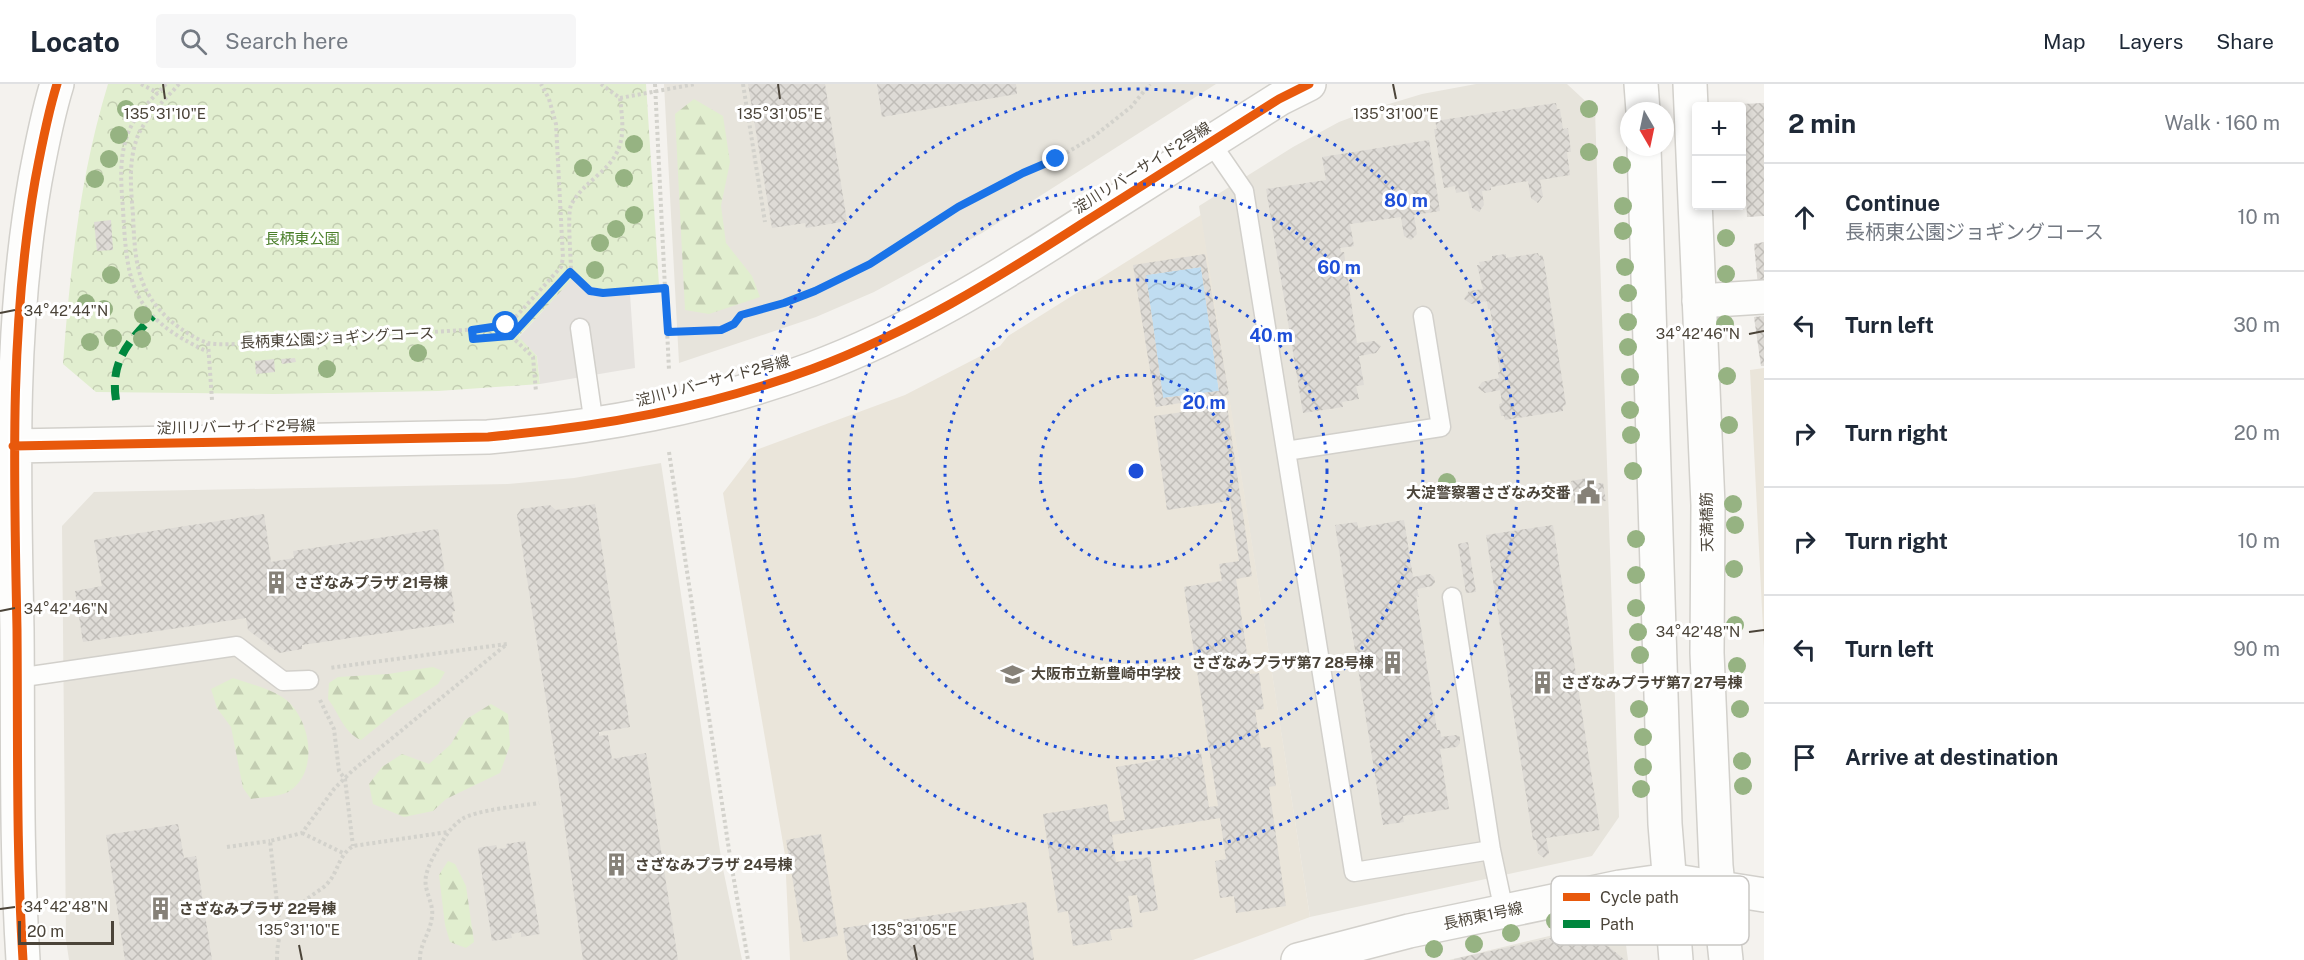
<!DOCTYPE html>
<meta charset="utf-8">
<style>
body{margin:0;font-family:"Public Sans","Noto Sans JP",sans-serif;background:#f6f6f7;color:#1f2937}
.controls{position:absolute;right:18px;top:18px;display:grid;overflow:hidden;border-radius:6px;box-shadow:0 3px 9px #0003}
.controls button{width:54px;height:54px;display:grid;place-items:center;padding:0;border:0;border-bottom:2px solid #e0e1e3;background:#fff;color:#1f2937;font:30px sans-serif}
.compass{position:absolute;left:1620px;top:18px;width:54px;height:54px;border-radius:50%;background:#fff;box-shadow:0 3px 9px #0003;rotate:171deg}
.scale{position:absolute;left:18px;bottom:15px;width:96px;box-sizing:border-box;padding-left:6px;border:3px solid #4b4439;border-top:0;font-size:16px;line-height:21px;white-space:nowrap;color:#4b4439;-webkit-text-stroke:4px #fff;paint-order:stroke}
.stop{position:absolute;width:18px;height:18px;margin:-14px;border:4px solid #1a73e8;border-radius:50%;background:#fff}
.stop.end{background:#1a73e8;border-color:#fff;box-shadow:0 2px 6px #0008}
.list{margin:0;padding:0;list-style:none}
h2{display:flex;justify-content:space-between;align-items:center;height:78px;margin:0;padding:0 24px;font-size:26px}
h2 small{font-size:20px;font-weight:400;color:#747a83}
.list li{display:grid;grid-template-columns:39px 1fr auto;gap:18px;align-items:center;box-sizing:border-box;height:108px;padding:0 24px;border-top:2px solid #e0e1e3}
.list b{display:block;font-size:22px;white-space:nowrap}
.list p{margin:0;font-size:20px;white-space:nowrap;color:#747a83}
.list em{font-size:20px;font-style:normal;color:#747a83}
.icon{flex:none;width:33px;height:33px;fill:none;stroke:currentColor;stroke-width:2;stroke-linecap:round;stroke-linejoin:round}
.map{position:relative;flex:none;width:1764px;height:876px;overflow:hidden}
header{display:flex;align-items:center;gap:36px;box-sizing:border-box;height:84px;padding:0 30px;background:#fff;border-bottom:2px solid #e0e1e3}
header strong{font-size:28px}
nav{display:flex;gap:33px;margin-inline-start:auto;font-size:21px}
.search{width:420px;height:54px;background:#f6f6f7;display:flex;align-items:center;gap:15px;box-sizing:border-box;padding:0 21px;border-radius:6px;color:#747a83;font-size:22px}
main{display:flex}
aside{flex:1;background:#fff}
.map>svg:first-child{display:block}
</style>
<header>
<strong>Locato</strong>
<div class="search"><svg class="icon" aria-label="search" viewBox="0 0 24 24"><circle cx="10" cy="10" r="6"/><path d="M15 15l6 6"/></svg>Search here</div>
<nav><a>Map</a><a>Layers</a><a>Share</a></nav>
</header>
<main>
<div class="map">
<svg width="1764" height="876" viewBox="0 0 1764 876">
<defs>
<pattern id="forest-firs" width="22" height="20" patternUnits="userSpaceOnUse" patternTransform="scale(1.5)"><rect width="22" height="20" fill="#e1eecf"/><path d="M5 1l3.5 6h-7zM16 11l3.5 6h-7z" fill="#c3cdb2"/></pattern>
<pattern id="park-crowns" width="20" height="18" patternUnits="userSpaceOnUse" patternTransform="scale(1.5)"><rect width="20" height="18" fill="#e1eecf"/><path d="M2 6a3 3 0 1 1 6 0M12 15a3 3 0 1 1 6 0" fill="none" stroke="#c3cdb2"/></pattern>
<pattern id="water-waves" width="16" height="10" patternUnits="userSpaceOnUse" patternTransform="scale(1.5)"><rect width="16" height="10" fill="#c0ddf1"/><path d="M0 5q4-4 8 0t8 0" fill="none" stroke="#a6bfcf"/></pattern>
<pattern id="building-cross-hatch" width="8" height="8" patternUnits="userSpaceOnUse" patternTransform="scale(1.5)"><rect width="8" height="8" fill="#dedbd6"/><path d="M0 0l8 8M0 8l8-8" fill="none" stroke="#c0bdb8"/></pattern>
</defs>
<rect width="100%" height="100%" fill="#f4f2ee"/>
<!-- residential -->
<path fill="#e7e4dc" d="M 664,0 L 1216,0 L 982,149 L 874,208 L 816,233 L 679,279 Z
M 1476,0 L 1567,0 L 1595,26 L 1619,733 L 1592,772 L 1310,833 L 1199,122 L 1293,63 L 1339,38 L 1379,23 L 1422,10 Z
M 661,379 L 722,780 L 742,876 L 69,876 L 66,856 L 62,442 L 94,408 L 508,400 L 574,394 Z
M 1591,842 L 1626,861 L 1628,876 L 1449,876 Z"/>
<!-- education -->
<path fill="#eae5da" d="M 1201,131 L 1310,833 L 1193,876 L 790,876 L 785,771 L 723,409 L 756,366 L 905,311 L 1000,262 L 1008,252 Z
M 1764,284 L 1764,565 L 1750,286 Z"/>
<!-- forest -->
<path fill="url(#forest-firs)" d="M 694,15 L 723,32 L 730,78 L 721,122 L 726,159 L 752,192 L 760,213 L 709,230 L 685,226 L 675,30 Z
M 433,583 L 445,588 L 438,600 L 399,625 L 361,656 C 343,648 339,629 328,615 L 329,599 L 338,593 L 388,590 Z
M 233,594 C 248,599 273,606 285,615 C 311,635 320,689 288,708 C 278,713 262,713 251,715 L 243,704 L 231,643 L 217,624 L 211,605 Z
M 491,620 L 508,630 L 510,661 L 500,689 L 446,715 L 433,727 L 404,733 L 373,720 L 369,700 L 382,683 L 402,670 L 429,680 L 451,660 L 465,636 Z
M 448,777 L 455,780 L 466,802 L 474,858 L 466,864 L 450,858 L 445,841 L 439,791 Z"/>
<!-- park -->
<path fill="url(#park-crowns)" d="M 108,0 L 646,0 L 659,201 L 606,206 L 592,203 L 577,191 L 519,252 L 537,272 L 540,300 L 438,307 L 274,310 L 96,308 L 63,280 C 70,186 80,91 108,0 Z"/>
<!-- parking -->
<path fill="#e6e3df" d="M 573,194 L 593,212 L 630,210 L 635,284 L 540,300 L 537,272 L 519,253 Z"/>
<!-- water -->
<path fill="url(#water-waves)" d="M 1201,183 L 1219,307 L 1163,314 L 1146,191 Z"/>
<!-- building -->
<path fill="url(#building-cross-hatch)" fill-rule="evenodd" d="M 748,0 L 825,0 L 847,137 L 806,144 L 805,139 L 772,144 Z
M 877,0 L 1016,0 L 1017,10 L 882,33 Z
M 1556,19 L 1557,25 L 1560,25 L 1563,45 L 1568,44 L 1571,68 L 1567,68 L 1570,91 L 1540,96 L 1543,112 L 1538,119 L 1531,114 L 1528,97 L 1491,103 L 1491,106 L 1482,107 L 1484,121 L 1479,128 L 1472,124 L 1468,107 L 1456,109 L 1455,102 L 1444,104 L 1434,45 L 1437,45 L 1435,37 Z
M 1764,19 L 1764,132 L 1747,133 L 1741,20 Z
M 1429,56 L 1440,127 L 1414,131 L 1417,150 L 1411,156 L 1404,152 L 1401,133 L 1350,140 L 1354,162 L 1340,164 L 1341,168 L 1344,168 L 1357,259 L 1374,257 L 1381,262 L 1376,269 L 1359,272 L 1364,301 L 1356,302 L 1359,315 L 1342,318 L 1343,323 L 1303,329 L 1266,105 L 1326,96 L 1322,73 Z
M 111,136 L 113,166 L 97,167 L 94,138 Z
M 1764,158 L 1764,201 L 1758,202 L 1754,160 Z
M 1538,169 L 1539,172 L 1542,171 L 1544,177 L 1566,321 L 1563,322 L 1563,327 L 1505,336 L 1504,332 L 1501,332 L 1499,320 L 1502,319 L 1500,306 L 1485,309 L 1478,304 L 1482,298 L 1499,294 L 1498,288 L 1500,288 L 1490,225 L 1488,225 L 1487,217 L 1471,220 L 1464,215 L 1469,207 L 1483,205 L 1477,181 L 1480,181 L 1479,178 L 1492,176 L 1492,172 L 1506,170 L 1506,174 Z
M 1205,170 L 1229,311 L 1156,323 L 1133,181 ZM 1201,183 L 1219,307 L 1163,314 L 1146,191 Z
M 1764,232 L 1764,282 L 1761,282 L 1754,233 Z
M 295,274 L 296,278 L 282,280 L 281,275 Z
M 274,275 L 275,288 L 256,290 L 255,277 Z
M 1227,322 L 1252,492 L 1236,495 L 1250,590 L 1259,589 L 1264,625 L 1255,626 L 1261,664 L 1271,663 L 1276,702 L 1269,703 L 1286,822 L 1236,829 L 1234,812 L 1220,814 L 1215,777 L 1226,775 L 1220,734 L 1112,751 L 1116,778 L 1150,773 L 1158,826 L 1140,829 L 1137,811 L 1128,812 L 1133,843 L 1110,846 L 1112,856 L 1073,862 L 1068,827 L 1058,829 L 1043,730 L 1107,720 L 1110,738 L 1125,736 L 1116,683 L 1201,669 L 1209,723 L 1218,722 L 1184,503 L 1222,497 L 1219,480 L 1239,477 L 1230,417 L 1167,426 L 1154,332 Z
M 1587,394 L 1588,400 L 1603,399 L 1606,417 L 1574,421 L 1571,397 Z
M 595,420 L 630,643 L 599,648 L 599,652 L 608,651 L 612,675 L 646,669 L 678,876 L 583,876 L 557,686 L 517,431 L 521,425 L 550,421 L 556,426 Z
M 264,430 L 271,478 L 294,474 L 293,467 L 438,445 L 446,495 L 449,494 L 455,527 L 452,528 L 454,539 L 302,561 L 302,565 L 279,569 L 248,546 L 246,534 L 83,558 L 75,507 L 102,502 L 94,456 Z
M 1404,436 L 1413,493 L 1430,490 L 1434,493 L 1435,498 L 1432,502 L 1417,505 L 1419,513 L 1416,512 L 1437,646 L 1440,646 L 1441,653 L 1456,651 L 1460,653 L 1460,659 L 1457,663 L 1440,665 L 1449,725 L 1403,732 L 1404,738 L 1383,741 L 1335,441 L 1357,438 L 1358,444 Z
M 1553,441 L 1600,746 L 1546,754 L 1549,769 L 1544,774 L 1538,769 L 1536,756 L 1533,756 L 1486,451 Z
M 1468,458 L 1476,508 L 1466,509 L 1458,460 Z
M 178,740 L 184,774 L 196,772 L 212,876 L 125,876 L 106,751 Z
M 821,750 L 838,852 L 803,858 L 786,756 Z
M 525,757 L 540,850 L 521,853 L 521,848 L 511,850 L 512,854 L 492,857 L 478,764 L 496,761 L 497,765 L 507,764 L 506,760 Z
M 1026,818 L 1034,876 L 848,876 L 843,844 Z
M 1588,846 L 1625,876 L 1454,876 L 1454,875 Z"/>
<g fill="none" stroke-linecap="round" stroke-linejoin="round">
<defs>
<path id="service" d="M 1211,59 L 1244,107 L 1354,788 L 1491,766
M 580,244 L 594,341
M 1286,367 L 1441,343 L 1423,232
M 1452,513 L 1491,766 L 1504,827
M 17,594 L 237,562 L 283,597 L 309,596"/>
<path id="minor" d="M 1699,217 L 1764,213
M 1669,796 L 1764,811"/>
<path id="tertiary" d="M 1641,0 L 1643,27
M 1690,0 L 1708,421 L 1707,569 L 1716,782 L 1726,876
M 1644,63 L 1665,740 L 1676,876
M 13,362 L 488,353 C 599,343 707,324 812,285 C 909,249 996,195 1083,139 C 1148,98 1214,56 1279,15 L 1309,0
M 23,876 C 16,766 18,655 17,545 C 14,395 9,246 35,97 C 41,65 47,32 57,0
M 1298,876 L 1409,847 L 1620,803 L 1669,796"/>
</defs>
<!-- service casing -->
<use href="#service" stroke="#d2d0cb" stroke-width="21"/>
<!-- minor casing -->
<use href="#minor" stroke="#d2d0cb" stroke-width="36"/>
<!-- tertiary casing -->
<use href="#tertiary" stroke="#d2d0cb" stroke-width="36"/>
<!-- path -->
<path stroke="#d3d2cc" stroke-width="4" stroke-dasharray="3 3" stroke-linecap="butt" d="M 141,0 L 158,9
M 166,0 C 152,15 134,31 127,52 C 119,75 121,100 123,125 C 127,203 132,232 208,268
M 179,0 C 165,16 145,33 137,54 C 128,79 131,105 133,131 C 135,176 136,207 172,238 C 182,246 195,255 208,259 C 217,261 230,260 240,260 L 496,244 L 506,241 L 512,237 L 561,183 L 563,174 L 556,40 L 549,15 L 541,0
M 655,0 L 669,286
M 743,0 L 765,138
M 620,14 L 695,0
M 570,188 L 590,207 L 603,209 L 665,204
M 473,246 L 473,255 L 511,252 L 571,187 C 571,173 567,131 571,121 C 578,108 588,100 599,90 C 626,67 624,47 620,14 L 601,0
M 668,248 L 721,246 L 734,240 L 741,231 L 784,219 L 870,180 L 958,123 L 1023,89 L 1056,75 L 1093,53 L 1131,23 L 1150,0
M 511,252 L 533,273 L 536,308
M 208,259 L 212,316
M 669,368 L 731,779 L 748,876
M 320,616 L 334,645 L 339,687 L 345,695 L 353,762
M 302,749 L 343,769
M 227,763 L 270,757
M 280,845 L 270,757 L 302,749 L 334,705 L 352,687 L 507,560 L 329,584
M 277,876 C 277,848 285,833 307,815 C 313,810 321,806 326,801 C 339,788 337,773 353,762 L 448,748
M 420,876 C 419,861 431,848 432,832 C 434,819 423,806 426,792 C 428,782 434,771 439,763 C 445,752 452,742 462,735 C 476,726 521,722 539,719"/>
<!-- service -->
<use href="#service" stroke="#fdfdfc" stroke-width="18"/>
<!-- minor -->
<use href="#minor" stroke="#fdfdfc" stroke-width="33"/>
<!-- tertiary -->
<use href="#tertiary" stroke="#fdfdfc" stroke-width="33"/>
<!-- quiet -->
<path stroke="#00873e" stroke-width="8" stroke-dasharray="15 8" stroke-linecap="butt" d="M 116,316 C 110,278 128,258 153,232"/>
<defs>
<path id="cycleway" d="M 13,362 L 488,353 C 599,343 707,324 812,285 C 909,249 996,195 1083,139 C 1148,98 1214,56 1279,15 L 1309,0
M 23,876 C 16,766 18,655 17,545 C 14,395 9,246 35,97 C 41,65 47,32 57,0"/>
</defs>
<!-- cycleway casing -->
<use href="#cycleway" stroke="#fff" stroke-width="13"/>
<!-- cycleway -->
<use href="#cycleway" stroke="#e8590c" stroke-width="9"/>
</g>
<!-- trees -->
<g fill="#96b382">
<circle cx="126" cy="25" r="9"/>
<circle cx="1589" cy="25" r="9"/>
<circle cx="119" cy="51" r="9"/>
<circle cx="634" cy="60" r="9"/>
<circle cx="1589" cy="68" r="9"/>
<circle cx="109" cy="75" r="9"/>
<circle cx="1622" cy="81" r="9"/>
<circle cx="583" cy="84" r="9"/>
<circle cx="624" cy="94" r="9"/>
<circle cx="95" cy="95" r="9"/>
<circle cx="1623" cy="122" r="9"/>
<circle cx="634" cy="131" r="9"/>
<circle cx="616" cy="145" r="9"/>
<circle cx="1623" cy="147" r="9"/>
<circle cx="1726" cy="154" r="9"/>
<circle cx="600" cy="159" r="9"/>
<circle cx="1625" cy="183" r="9"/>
<circle cx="595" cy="186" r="9"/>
<circle cx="1726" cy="190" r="9"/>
<circle cx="111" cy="191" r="9"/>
<circle cx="1628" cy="209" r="9"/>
<circle cx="86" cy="219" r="9"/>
<circle cx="104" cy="225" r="9"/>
<circle cx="143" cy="231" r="9"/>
<circle cx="1628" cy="238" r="9"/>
<circle cx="1725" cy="240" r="9"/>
<circle cx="113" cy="254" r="9"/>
<circle cx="142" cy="255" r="9"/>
<circle cx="90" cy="258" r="9"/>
<circle cx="1628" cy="263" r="9"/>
<circle cx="418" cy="269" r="9"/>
<circle cx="327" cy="285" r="9"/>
<circle cx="1727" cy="292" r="9"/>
<circle cx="1630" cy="293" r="9"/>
<circle cx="1630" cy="326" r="9"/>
<circle cx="1729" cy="341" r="9"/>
<circle cx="1631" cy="351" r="9"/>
<circle cx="1633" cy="387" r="9"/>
<circle cx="1447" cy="398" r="9"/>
<circle cx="1733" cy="420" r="9"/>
<circle cx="1735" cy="441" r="9"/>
<circle cx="1636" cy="455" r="9"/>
<circle cx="1734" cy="485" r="9"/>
<circle cx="1636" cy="491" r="9"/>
<circle cx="1636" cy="524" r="9"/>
<circle cx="1735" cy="541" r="9"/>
<circle cx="1638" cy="548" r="9"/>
<circle cx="1640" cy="571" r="9"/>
<circle cx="1737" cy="582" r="9"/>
<circle cx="1639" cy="625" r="9"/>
<circle cx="1740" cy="625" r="9"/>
<circle cx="1643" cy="653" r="9"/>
<circle cx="1742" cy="677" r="9"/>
<circle cx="1643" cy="683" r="9"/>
<circle cx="1743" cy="702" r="9"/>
<circle cx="1641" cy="705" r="9"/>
<circle cx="1555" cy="837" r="9"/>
<circle cx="1511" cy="849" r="9"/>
<circle cx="1474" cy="860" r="9"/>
<circle cx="1434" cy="865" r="9"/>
</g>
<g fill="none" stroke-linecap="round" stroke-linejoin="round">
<!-- route -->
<path stroke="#1a73e8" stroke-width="8" d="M 506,241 L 472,246 L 473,255 L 511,252 L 570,188 L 590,207 L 603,209 L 665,204 L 668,248 L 721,246 L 734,240 L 741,231 L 784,219 L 815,207 L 870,180 L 958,123 L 1023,89 L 1056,75"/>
</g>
<!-- ticks -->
<path fill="none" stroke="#4b4439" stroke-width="2" d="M 163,0 L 165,15M 778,0 L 780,15M 1393,0 L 1396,15M 0,229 L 15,226M 1749,250 L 1764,247M 0,527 L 15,524M 1749,548 L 1764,546M 0,825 L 15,823M 299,861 L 302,876M 914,861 L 917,876"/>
<!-- distance rings -->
<g fill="none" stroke="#1d4ed8" stroke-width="3" stroke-dasharray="3 6">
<circle cx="1136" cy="387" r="96"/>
<circle cx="1136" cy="387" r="191"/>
<circle cx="1136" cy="387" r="287"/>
<circle cx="1136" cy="387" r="382"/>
</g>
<!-- icons -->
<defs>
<symbol id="civic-bare" viewBox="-9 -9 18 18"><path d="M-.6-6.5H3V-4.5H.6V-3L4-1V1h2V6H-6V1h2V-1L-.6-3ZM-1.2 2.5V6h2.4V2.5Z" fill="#868178" stroke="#fff" stroke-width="2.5" paint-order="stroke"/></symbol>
<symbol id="building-bare" viewBox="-9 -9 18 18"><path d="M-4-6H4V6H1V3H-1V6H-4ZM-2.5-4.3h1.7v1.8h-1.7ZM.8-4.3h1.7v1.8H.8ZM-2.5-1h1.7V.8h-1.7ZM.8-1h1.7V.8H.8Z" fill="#868178" stroke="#fff" stroke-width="2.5" paint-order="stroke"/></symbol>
<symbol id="school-bare" viewBox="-9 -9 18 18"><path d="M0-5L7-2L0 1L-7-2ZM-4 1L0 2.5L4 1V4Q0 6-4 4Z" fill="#868178" stroke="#fff" stroke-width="2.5" paint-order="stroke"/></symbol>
</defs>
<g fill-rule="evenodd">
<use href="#civic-bare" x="1572" y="392" width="33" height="33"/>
<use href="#building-bare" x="260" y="482" width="33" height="33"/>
<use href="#building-bare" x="1376" y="562" width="33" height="33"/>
<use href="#school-bare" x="996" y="574" width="33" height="33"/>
<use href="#building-bare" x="1526" y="582" width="33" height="33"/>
<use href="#building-bare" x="600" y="764" width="33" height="33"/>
<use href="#building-bare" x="144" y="808" width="33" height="33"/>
</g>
<g text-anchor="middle" stroke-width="6" stroke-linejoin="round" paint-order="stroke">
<!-- street labels -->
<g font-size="15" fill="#4b4439" stroke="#fff">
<text transform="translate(1142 84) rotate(-32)" y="5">淀川リバーサイド2号線</text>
<text transform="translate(337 254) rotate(-3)" y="5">長柄東公園ジョギングコース</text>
<text transform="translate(713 297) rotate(-15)" y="5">淀川リバーサイド2号線</text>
<text transform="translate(236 343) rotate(-1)" y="5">淀川リバーサイド2号線</text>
<text transform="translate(1707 438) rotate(-91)" y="5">天満橋筋</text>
<text transform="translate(1483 832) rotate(-12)" y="5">長柄東1号線</text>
</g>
<!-- park labels -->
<g font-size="15" fill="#4a7f2a" stroke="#fff">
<text x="302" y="160">長柄東公園</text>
</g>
<!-- poi labels -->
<g font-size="15" font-weight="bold" fill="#4b4439" stroke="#fff" text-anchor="start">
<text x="1571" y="414" text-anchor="end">大淀警察署さざなみ交番</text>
<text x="294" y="504">さざなみプラザ 21号棟</text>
<text x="1374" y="584" text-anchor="end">さざなみプラザ第7 28号棟</text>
<text x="1031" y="595">大阪市立新豊崎中学校</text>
<text x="1561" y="604">さざなみプラザ第7 27号棟</text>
<text x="635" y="786">さざなみプラザ 24号棟</text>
<text x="179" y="830">さざなみプラザ 22号棟</text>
</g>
</g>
<!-- legend -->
<rect x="1551" y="792" width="198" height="69" rx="9" fill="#fff" stroke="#c9c7c4" stroke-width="1.5"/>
<rect x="1563" y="809" width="27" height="8" fill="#e8590c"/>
<rect x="1563" y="836" width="27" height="8" fill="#00873e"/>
<g font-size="16" fill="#4b4439">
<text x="1600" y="819">Cycle path</text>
<text x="1600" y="846">Path</text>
</g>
<g font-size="15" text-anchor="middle" fill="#4b4439" stroke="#fff" stroke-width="6" stroke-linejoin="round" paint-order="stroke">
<text x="165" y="35">135°31'10"E</text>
<text x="780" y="35">135°31'05"E</text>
<text x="1396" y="35">135°31'00"E</text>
<text x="66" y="232">34°42'44"N</text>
<text x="1698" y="255">34°42'46"N</text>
<text x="66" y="530">34°42'46"N</text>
<text x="1698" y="553">34°42'48"N</text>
<text x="66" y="828">34°42'48"N</text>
<text x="299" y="851">135°31'10"E</text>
<text x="914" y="851">135°31'05"E</text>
</g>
<circle cx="1136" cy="387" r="9" fill="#1d4ed8" stroke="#fff" stroke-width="3"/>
<g font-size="18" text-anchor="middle" font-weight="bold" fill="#1d4ed8" stroke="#fff" stroke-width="6" stroke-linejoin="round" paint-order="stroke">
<text x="1406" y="123">80 m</text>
<text x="1339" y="190">60 m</text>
<text x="1271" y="258">40 m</text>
<text x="1204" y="325">20 m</text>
</g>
</svg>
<div class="controls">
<button>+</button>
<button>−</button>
</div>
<svg class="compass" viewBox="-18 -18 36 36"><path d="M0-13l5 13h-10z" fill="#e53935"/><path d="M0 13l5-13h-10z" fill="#747a83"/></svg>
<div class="scale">20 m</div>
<div class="stop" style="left:506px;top:241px"></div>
<div class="stop end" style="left:1056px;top:75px"></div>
</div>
<aside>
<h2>2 min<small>Walk · 160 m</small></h2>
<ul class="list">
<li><svg class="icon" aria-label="ahead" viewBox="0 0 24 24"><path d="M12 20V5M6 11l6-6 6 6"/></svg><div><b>Continue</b><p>長柄東公園ジョギングコース</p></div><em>10 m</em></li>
<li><svg class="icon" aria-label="left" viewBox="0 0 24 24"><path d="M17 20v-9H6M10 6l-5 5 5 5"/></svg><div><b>Turn left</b></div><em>30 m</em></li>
<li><svg class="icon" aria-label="right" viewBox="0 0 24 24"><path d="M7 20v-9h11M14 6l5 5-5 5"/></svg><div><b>Turn right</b></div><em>20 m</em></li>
<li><svg class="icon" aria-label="right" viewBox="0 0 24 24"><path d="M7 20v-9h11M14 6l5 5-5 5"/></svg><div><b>Turn right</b></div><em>10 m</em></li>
<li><svg class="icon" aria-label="left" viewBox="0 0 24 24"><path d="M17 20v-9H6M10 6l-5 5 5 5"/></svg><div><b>Turn left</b></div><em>90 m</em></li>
<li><svg class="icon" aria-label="arrive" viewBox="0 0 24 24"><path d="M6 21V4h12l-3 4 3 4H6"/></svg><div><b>Arrive at destination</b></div></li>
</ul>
</aside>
</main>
